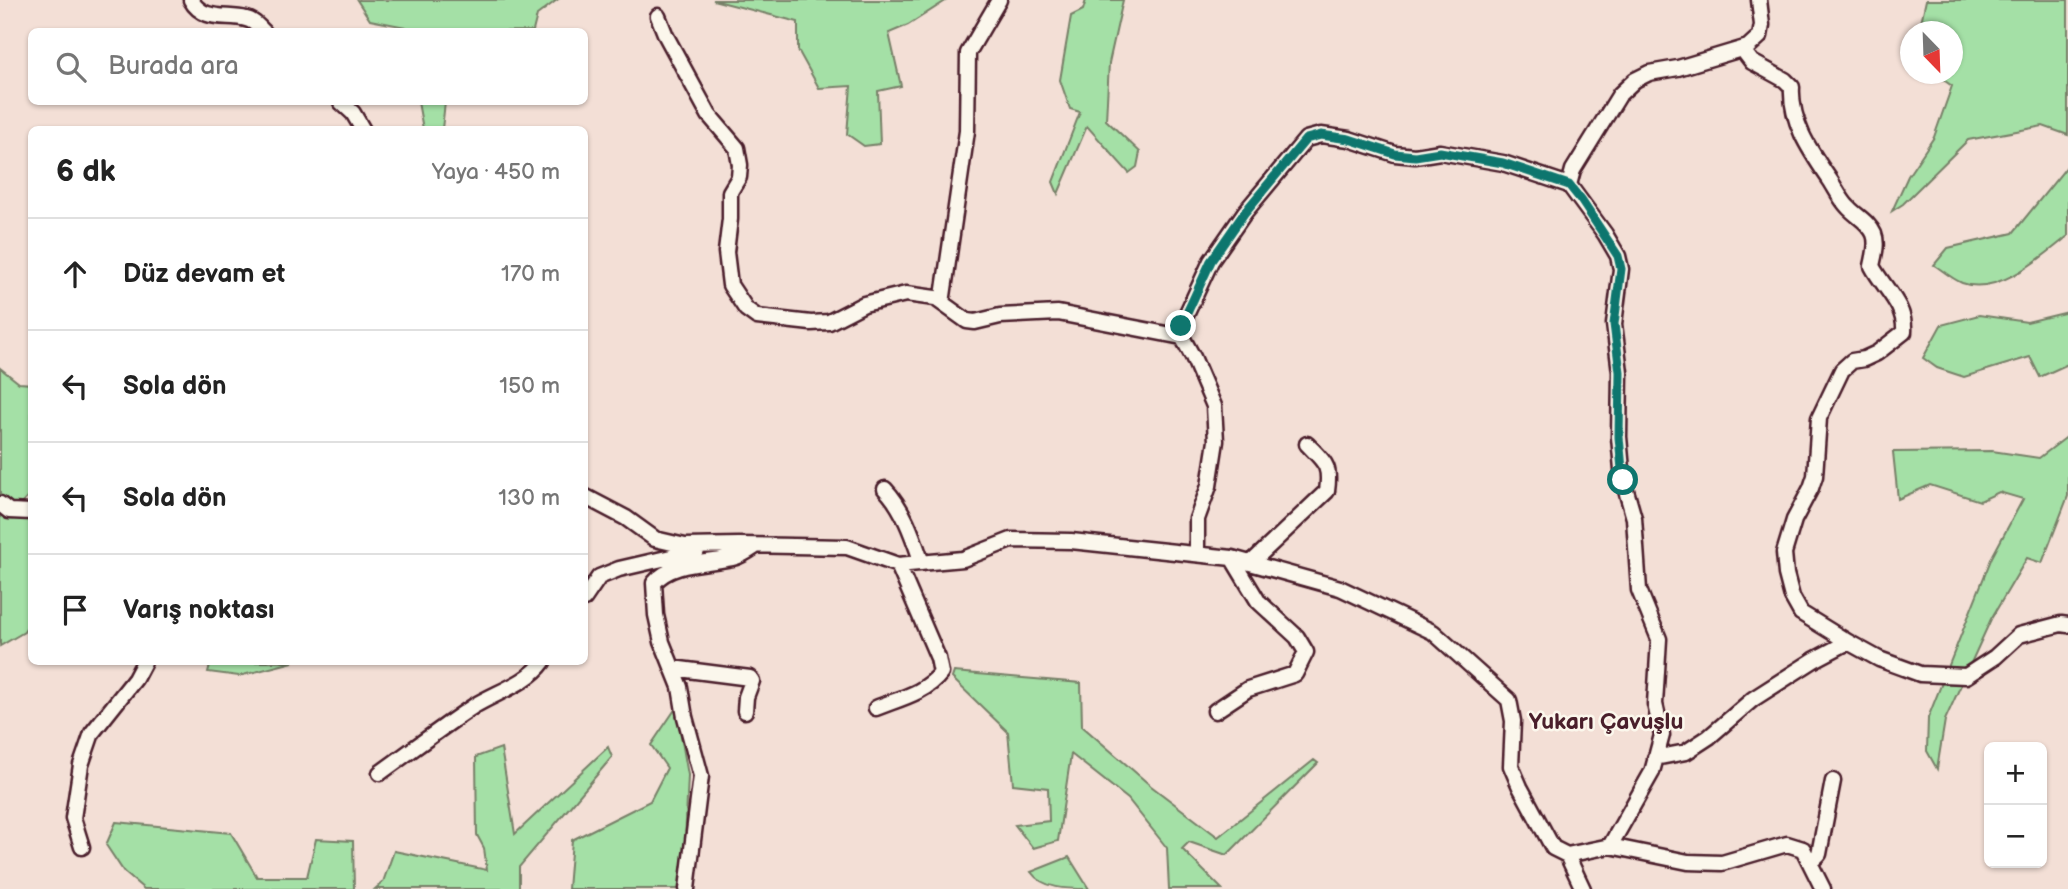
<!DOCTYPE html>
<html lang="tr">
<meta charset="utf-8">
<style>
body{margin:0;font-family:"Balsamiq Sans",sans-serif;background:#f6f6f6;color:#222}
.controls{position:absolute;right:21px;bottom:21px;display:grid;overflow:hidden;border-radius:10px;box-shadow:0 2px 5px #0004}
.controls button{width:63px;height:63px;display:grid;place-items:center;padding:0;border:0;border-bottom:2px solid #e0e0e0;background:#fff;color:#222;font:35px sans-serif}
.compass{position:absolute;left:1900px;top:21px;width:63px;height:63px;border-radius:50%;background:#fff;box-shadow:0 2px 5px #0004;rotate:157deg}
.stop{position:absolute;width:21px;height:21px;margin:-16px;border:5px solid #0f766e;border-radius:50%;background:#fff}
.stop.end{background:#0f766e;border-color:#fff;box-shadow:0 2px 7px #0008}
.list{margin:0;padding:0;list-style:none}
h2{display:flex;justify-content:space-between;align-items:center;height:91px;margin:0;padding:0 28px;font-size:30px}
h2 small{font-size:23px;font-weight:400;color:#767676}
.list li{display:grid;grid-template-columns:46px 1fr auto;gap:21px;align-items:center;box-sizing:border-box;height:112px;padding:0 28px;border-top:2px solid #e0e0e0}
.list b{display:block;font-size:26px;white-space:nowrap}
.list em{font-size:23px;font-style:normal;color:#767676}
.icon{flex:none;width:38px;height:38px;fill:none;stroke:currentColor;stroke-width:2;stroke-linecap:round;stroke-linejoin:round}
.map{position:relative;flex:none;width:2068px;height:889px;overflow:hidden}
.search{position:absolute;background:#fff;box-shadow:0 2px 5px #0004;left:28px;top:28px;width:560px;height:77px;display:flex;align-items:center;gap:18px;box-sizing:border-box;padding:0 24px;border-radius:10px;color:#767676;font-size:26px}
.panel{position:absolute;background:#fff;box-shadow:0 2px 5px #0004;left:28px;top:126px;width:560px;height:539px;border-radius:10px}
.map>svg:first-child{display:block}
</style>
<div class="map">
<svg width="2068" height="889" viewBox="0 0 2068 889">
<rect width="100%" height="100%" fill="#f3dfd6"/>
<filter id="ink" filterUnits="userSpaceOnUse"><feTurbulence type="fractalNoise" baseFrequency=".0143" numOctaves="2"/><feDisplacementMap in="SourceGraphic" scale="14" xChannelSelector="R" yChannelSelector="G"/><feConvolveMatrix kernelMatrix="1 2 1 2 8 2 1 2 1" color-interpolation-filters="sRGB"/></filter>
<g filter="url(#ink)">
<!-- green -->
<path fill="#a4e0a6" stroke="#778068" stroke-width="2" d="M 357,0 L 557,0 L 537,15 L 533,31 L 407,32 L 406,27 L 370,20 Z
M 713,0 L 947,0 L 908,25 L 889,33 L 901,86 L 878,91 L 880,144 L 864,146 L 847,134 L 851,86 L 819,88 L 798,50 L 798,22 Z
M 1086,0 L 1123,0 L 1109,63 L 1106,120 L 1140,152 L 1137,167 L 1129,173 L 1087,126 L 1058,194 L 1053,182 L 1080,112 L 1070,109 L 1060,80 L 1071,16 L 1083,10 Z
M 1926,0 L 2068,0 L 2068,135 L 2043,126 L 1968,140 L 1903,204 L 1892,211 L 1908,176 L 1934,137 L 1952,86 L 1935,74 L 1952,74 L 1952,32 L 1919,31 Z
M 418,102 L 447,102 L 445,102 L 442,129 L 423,129 Z
M 2068,165 L 2068,236 C 2042,257 1998,296 1962,283 C 1952,279 1942,270 1934,265 L 1948,248 L 2013,233 Z
M 2068,312 L 2068,364 L 2040,377 L 2030,357 L 1964,377 L 1937,368 L 1923,358 L 1941,325 L 1979,315 L 2027,322 Z
M 0,368 L 19,383 L 32,384 L 31,494 L 21,504 L 31,513 L 31,621 L 24,632 L 0,646 Z
M 2068,436 L 2068,496 L 2042,563 L 2027,558 L 1991,619 L 1945,720 L 1937,769 L 1927,751 L 1928,718 L 1992,557 L 2023,499 L 1999,492 L 1980,501 L 1930,485 L 1898,499 L 1893,452 L 1992,451 L 2039,458 Z
M 211,662 L 293,662 L 239,676 L 208,672 Z
M 954,672 L 1081,683 L 1082,726 L 1151,786 L 1218,837 L 1314,760 L 1318,763 L 1227,855 L 1189,842 L 1182,849 L 1222,889 L 1169,889 L 1167,848 L 1128,799 L 1071,754 L 1058,841 L 1033,848 L 1015,825 L 1049,821 L 1048,788 L 1013,784 L 1008,732 L 952,678 Z
M 676,708 L 688,775 L 683,889 L 568,889 L 572,840 L 650,801 L 667,768 L 651,745 Z
M 608,747 L 612,757 L 519,867 L 519,889 L 375,889 L 383,882 L 394,851 L 487,870 L 484,848 L 477,835 L 476,757 L 501,748 L 515,834 Z
M 116,822 L 231,833 L 257,877 L 307,877 L 316,839 L 353,841 L 354,889 L 144,889 L 124,872 L 106,845 Z
M 1069,857 L 1089,889 C 1067,889 1043,889 1031,872 Z"/>
<g fill="none" stroke-linecap="round" stroke-linejoin="round">
<defs>
<path id="minor" d="M 191,0 C 203,22 227,14 246,19 C 253,20 259,27 264,32
M 658,16 L 666,36 L 709,115 L 737,148 L 740,165 L 739,177 L 730,192 L 730,219 L 726,252 L 730,285 L 746,309 L 757,317 L 811,323 L 829,322 L 864,304 L 906,294 L 935,298 L 967,321 L 975,322 L 1000,316 L 1058,313 L 1182,337
M 1742,49 L 1752,62 L 1785,80 L 1792,87 C 1790,123 1811,152 1830,180 C 1836,189 1841,200 1848,207 C 1856,216 1869,222 1874,234 C 1878,244 1874,256 1872,266 C 1884,289 1906,305 1904,332 L 1877,353 L 1864,359 L 1852,361 L 1842,370 L 1819,418 L 1815,476 L 1811,488 L 1794,520 L 1784,553 L 1786,574 L 1792,597 L 1801,613 L 1848,642 L 1879,659 L 1920,674 L 1966,676 L 1995,657 L 2019,635 L 2061,624 L 2068,625
M 341,102 L 353,113 L 363,130
M 1569,185 L 1573,170 L 1620,94 L 1635,80 L 1649,73 L 1678,68 L 1748,47 L 1760,36 L 1762,25 L 1759,0
M 942,303 L 967,131 L 968,53 L 999,0
M 885,489 C 904,509 913,537 922,563
M 584,496 L 626,518 L 655,539 L 685,546 L 739,545 L 847,547 L 898,565 L 963,559 L 1011,540 L 1071,541 L 1232,558 L 1340,588 L 1433,632 L 1509,700 L 1513,721 L 1511,766 L 1520,787 L 1553,848 L 1567,855 L 1610,846 L 1688,862 L 1722,863 L 1787,844 L 1803,849 L 1823,889
M 0,504 L 9,511 L 32,512
M 1197,553 L 1197,519 L 1209,486 L 1216,441 L 1214,406 L 1193,357 L 1182,337 L 1181,326 L 1211,261 L 1245,212 L 1306,139 L 1321,135 L 1349,139 L 1395,154 L 1415,156 L 1440,152 L 1503,163 L 1569,185 L 1605,234 L 1618,256 L 1621,269 L 1614,324 L 1620,372 L 1619,437 L 1623,480 L 1634,518 L 1639,590 L 1659,639 L 1655,704 L 1662,735 L 1652,772 L 1610,846
M 1251,563 L 1327,491 C 1331,464 1324,462 1307,444
M 584,599 L 599,577 L 619,569 L 697,551
M 672,668 L 750,678 L 752,681 L 746,697 L 745,711
M 876,708 C 898,699 926,693 941,673 L 938,658 L 898,565
M 1215,711 L 1248,689 L 1295,674 L 1306,652 L 1297,637 L 1258,601 L 1232,558
M 1655,758 L 1686,752 L 1709,737 L 1753,699 L 1814,660 L 1848,642
M 380,773 C 411,751 442,727 474,706 C 497,692 528,683 543,662
M 82,847 L 73,818 L 81,765 L 92,733 L 135,679 L 144,662
M 1567,855 L 1583,889
M 1810,863 L 1819,854 L 1833,781
M 687,889 L 701,776 L 685,717 L 680,687 L 662,642 L 656,615 L 654,583 C 671,561 711,564 736,557 C 743,555 750,550 756,546"/>
</defs>
<!-- minor casing -->
<use href="#minor" stroke="#4a1f2b" stroke-width="19"/>
<!-- minor -->
<use href="#minor" stroke="#fbf7ec" stroke-width="14"/>
</g>
</g>
<g fill="none" stroke-linecap="round" stroke-linejoin="round" filter="url(#ink)">
<!-- route -->
<path stroke="#0f766e" stroke-width="9" d="M 1181,326 L 1211,261 L 1245,212 L 1306,139 L 1321,135 L 1349,139 L 1395,154 L 1415,156 L 1440,152 L 1503,163 L 1569,185 L 1581,200 L 1618,256 L 1621,269 L 1614,324 L 1620,372 L 1619,437 L 1623,480"/>
</g>
<g text-anchor="middle" stroke-width="5" stroke-linejoin="round" paint-order="stroke">
<!-- quarter labels -->
<g font-size="23" font-weight="bold" fill="#4a1f2b" stroke="#fbf7ec">
<text x="1606" y="729">Yukarı Çavuşlu</text>
</g>
</g>
</svg>
<div class="controls">
<button>+</button>
<button>−</button>
</div>
<svg class="compass" viewBox="-18 -18 36 36"><path d="M0-13l5 13h-10z" fill="#e53935"/><path d="M0 13l5-13h-10z" fill="#767676"/></svg>
<div class="stop" style="left:1623px;top:480px"></div>
<div class="stop end" style="left:1181px;top:326px"></div>
<div class="search"><svg class="icon" aria-label="search" viewBox="0 0 24 24"><circle cx="10" cy="10" r="6"/><path d="M15 15l6 6"/></svg>Burada ara</div>
<section class="panel">
<h2>6 dk<small>Yaya · 450 m</small></h2>
<ul class="list">
<li><svg class="icon" aria-label="ahead" viewBox="0 0 24 24"><path d="M12 20V5M6 11l6-6 6 6"/></svg><div><b>Düz devam et</b></div><em>170 m</em></li>
<li><svg class="icon" aria-label="left" viewBox="0 0 24 24"><path d="M17 20v-9H6M10 6l-5 5 5 5"/></svg><div><b>Sola dön</b></div><em>150 m</em></li>
<li><svg class="icon" aria-label="left" viewBox="0 0 24 24"><path d="M17 20v-9H6M10 6l-5 5 5 5"/></svg><div><b>Sola dön</b></div><em>130 m</em></li>
<li><svg class="icon" aria-label="arrive" viewBox="0 0 24 24"><path d="M6 21V4h12l-3 4 3 4H6"/></svg><div><b>Varış noktası</b></div></li>
</ul>
</section>
</div>
